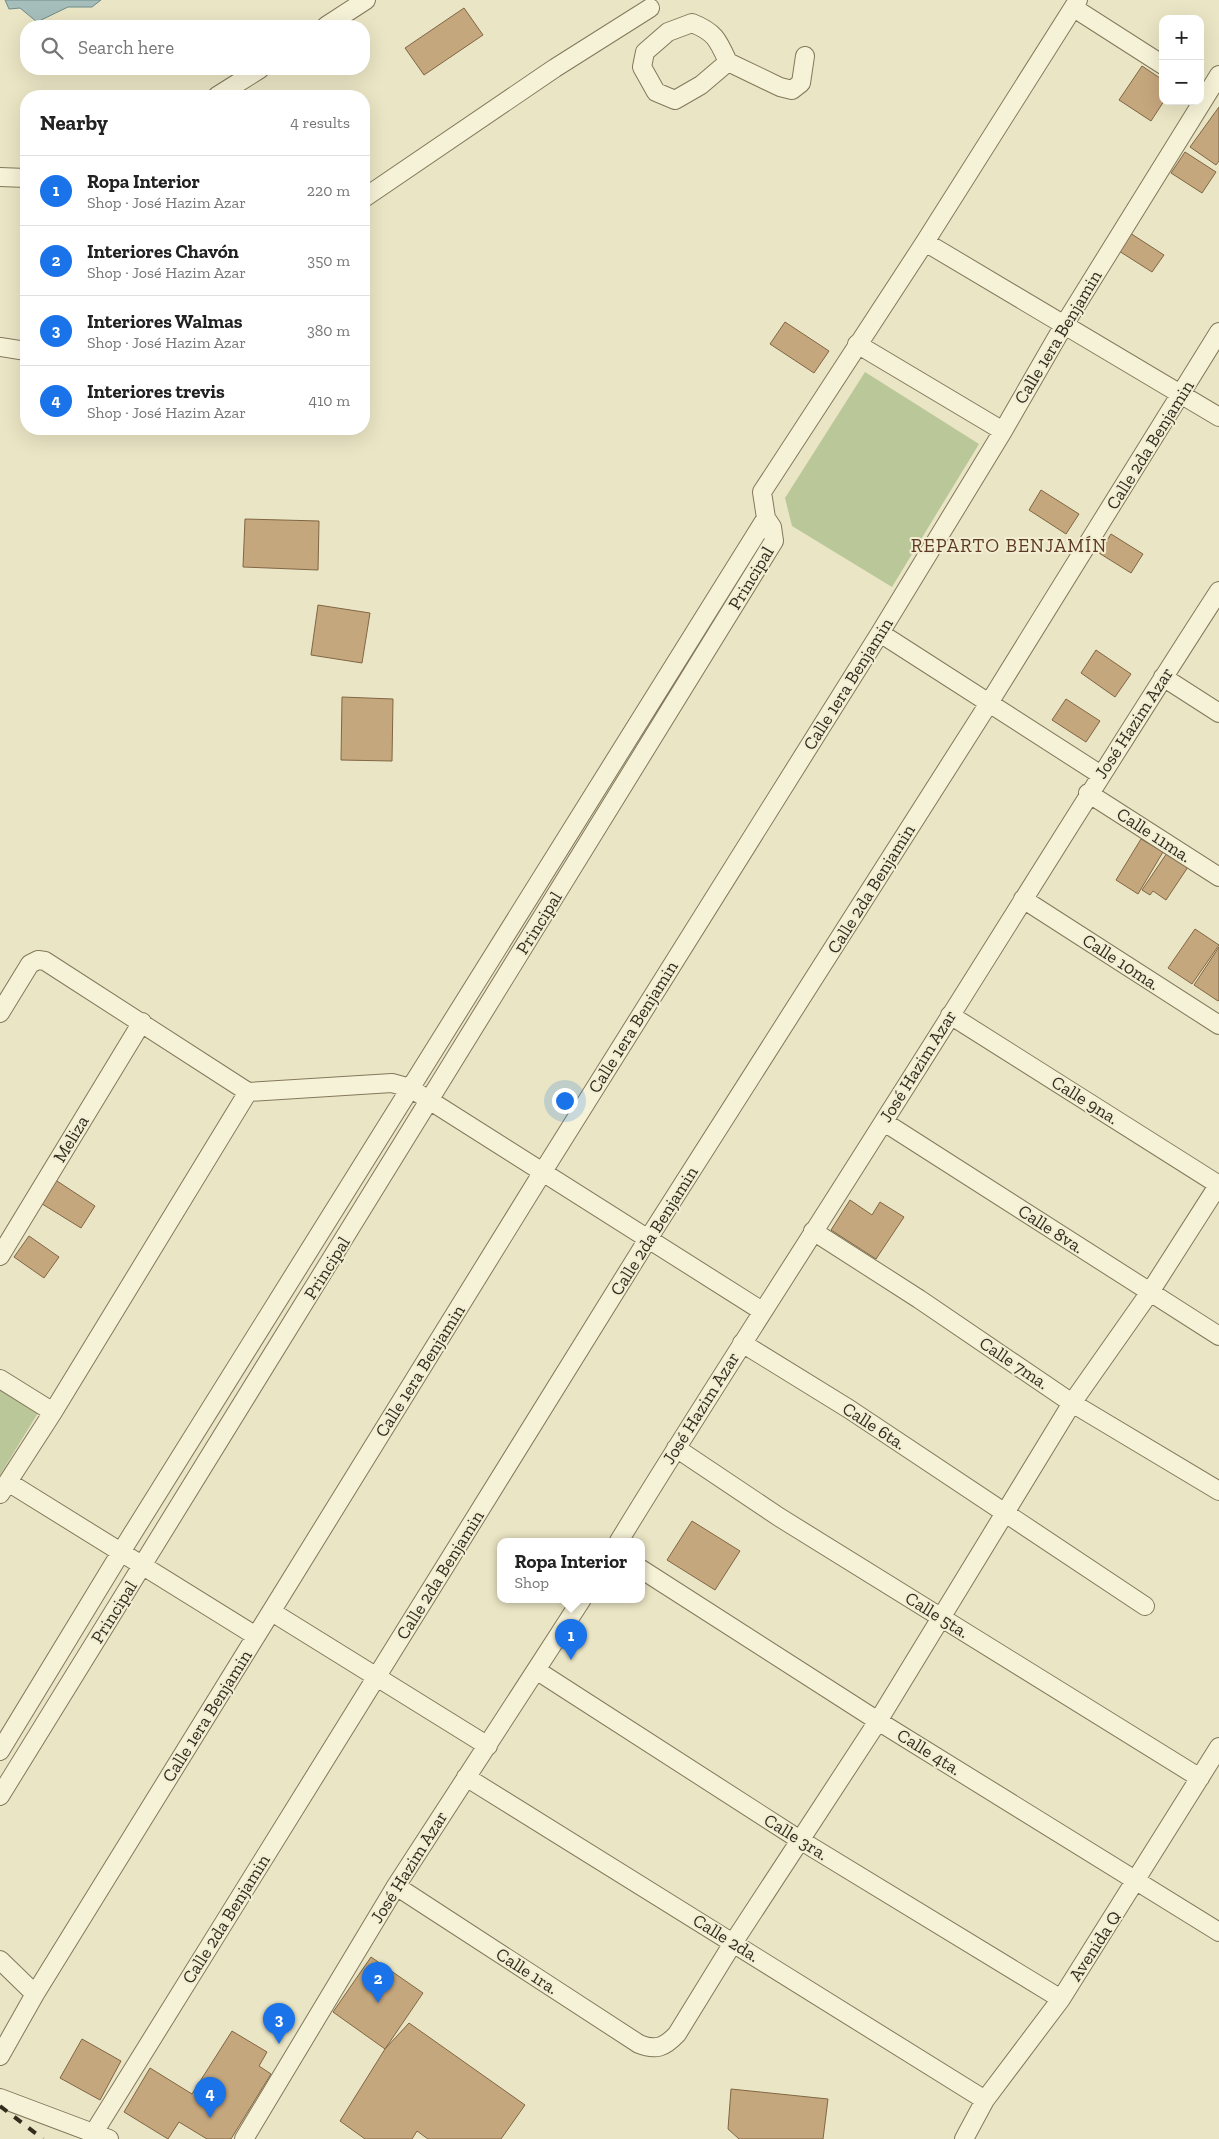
<!DOCTYPE html>
<meta charset="utf-8">
<style>
body{margin:0;font-family:"Zilla Slab",serif;background:#f6f6f6;color:#222}
.controls{position:absolute;right:15px;top:15px;display:grid;overflow:hidden;border-radius:10px;box-shadow:0 5px 20px #0002}
.controls button{width:45px;height:45px;display:grid;place-items:center;padding:0;border:0;border-bottom:1px solid #e0e0e0;background:#fff;color:#222;font:25px sans-serif}
.you{position:absolute;left:564px;top:1100px;width:18px;height:18px;margin:-12px;border:4px solid #fff;border-radius:50%;background:#1a73e8;box-shadow:0 0 0 8px #1a73e833}
.badge{display:grid;place-items:center;width:32px;height:32px;border-radius:50%;background:#1a73e8;color:#fff;font-size:16px;font-weight:700}
.pin{position:absolute;translate:-50% -41px;filter:drop-shadow(0 1px 2px #0008)}
.pin::after{content:'';position:absolute;top:26px;width:18px;height:15px;background:inherit;clip-path:polygon(0 0,100% 0,50% 100%)}
.popup{position:absolute;left:497px;top:1538px;width:148px;height:65px;box-sizing:border-box;display:grid;place-content:center;border-radius:10px;background:#fff;filter:drop-shadow(0 1px 4px #0005);font-size:16px;white-space:nowrap;color:#767676}
.popup b{font-size:19px;color:#222}
.popup::after{content:'';position:absolute;left:50%;top:100%;margin-left:-10px;border:10px solid transparent;border-top-color:#fff}
.list{margin:0;padding:0;list-style:none}
h2{display:flex;justify-content:space-between;align-items:center;height:65px;margin:0;padding:0 20px;font-size:21px}
h2 small{font-size:16px;font-weight:400;color:#767676}
.list li{display:grid;grid-template-columns:32px 1fr auto;gap:15px;align-items:center;box-sizing:border-box;height:70px;padding:0 20px;border-top:1px solid #e0e0e0}
.list b{display:block;font-size:19px;white-space:nowrap}
.list p{margin:0;font-size:16px;white-space:nowrap;color:#767676}
.list em{font-size:16px;font-style:normal;color:#767676}
.icon{flex:none;width:28px;height:28px;fill:none;stroke:currentColor;stroke-width:2;stroke-linecap:round;stroke-linejoin:round}
.map{position:relative;flex:none;width:1219px;height:2139px;overflow:hidden}
.search{position:absolute;background:#fff;box-shadow:0 5px 20px #0002;left:20px;top:20px;width:350px;height:55px;display:flex;align-items:center;gap:12px;box-sizing:border-box;padding:0 18px;border-radius:20px;color:#767676;font-size:19px}
.panel{position:absolute;background:#fff;box-shadow:0 5px 20px #0002;left:20px;top:90px;width:350px;height:345px;border-radius:20px}
.map>svg:first-child{display:block}
</style>
<div class="map">
<svg width="1219" height="2139" viewBox="0 0 1219 2139">
<rect width="100%" height="100%" fill="#eae5c4"/>
<!-- green -->
<path fill="#bac799" d="M 865,372 L 979,444 L 892,587 L 792,526 L 785,498 Z
M 0,1390 L 38,1413 L 0,1475 Z"/>
<!-- water -->
<path fill="#a6bebb" stroke="#6e8b89" d="M 5,0 L 101,0 L 92,7 L 68,7 L 37,22 L 20,8 L 9,9 Z"/>
<!-- building -->
<path fill="#c5a77d" stroke="#806644" d="M 464,8 L 483,35 L 424,75 L 405,48 Z
M 1142,66 L 1163,80 L 1163,101 L 1164,101 L 1151,121 L 1119,100 Z
M 1219,107 L 1219,161 L 1216,165 L 1190,147 Z
M 1185,152 L 1216,172 L 1202,193 L 1171,173 Z
M 1130,233 L 1164,255 L 1152,272 L 1119,251 Z
M 785,322 L 829,351 L 814,373 L 770,344 Z
M 1041,490 L 1079,514 L 1066,534 L 1029,510 Z
M 245,519 L 319,521 L 318,570 L 243,567 Z
M 1111,534 L 1143,554 L 1131,573 L 1099,553 Z
M 318,605 L 370,613 L 362,663 L 311,655 Z
M 1096,650 L 1131,674 L 1115,697 L 1081,673 Z
M 342,697 L 393,699 L 392,761 L 341,760 Z
M 1066,699 L 1100,721 L 1086,742 L 1052,720 Z
M 1141,839 L 1163,852 L 1138,894 L 1116,880 Z
M 1167,853 L 1188,867 L 1166,900 L 1153,891 L 1150,895 L 1142,890 Z
M 1195,929 L 1219,945 L 1192,984 L 1168,968 Z
M 1219,947 L 1219,1000 L 1218,1001 L 1194,985 Z
M 54,1179 L 95,1206 L 81,1228 L 39,1202 Z
M 850,1200 L 872,1215 L 880,1202 L 904,1217 L 876,1259 L 831,1230 Z
M 29,1236 L 59,1257 L 44,1278 L 14,1257 Z
M 692,1521 L 740,1551 L 715,1590 L 667,1560 Z
M 371,1957 L 423,1993 L 385,2049 L 333,2012 Z
M 409,2023 L 525,2105 L 501,2139 L 428,2139 L 417,2131 L 412,2139 L 365,2139 L 340,2121 L 385,2049 Z
M 232,2031 L 267,2052 L 259,2066 L 271,2074 L 231,2139 L 207,2139 L 179,2122 L 168,2139 L 124,2112 L 150,2068 L 192,2094 Z
M 82,2039 L 121,2061 L 100,2100 L 60,2078 Z
M 731,2089 L 828,2099 L 823,2139 L 739,2139 L 728,2129 Z"/>
<g fill="none" stroke-linecap="round" stroke-linejoin="round">
<defs>
<path id="minor" d="M 1074,8 L 1163,65
M 326,26 L 366,0
M 728,62 L 701,85 L 675,100 L 656,92 L 642,67 L 645,52 L 668,32 L 692,23 C 715,32 718,40 728,62 L 780,87 L 792,90 L 801,83 L 805,56
M 217,96 L 260,69
M 0,177 L 26,178
M 364,198 L 555,68 L 650,8
M 925,242 L 1219,417
M 857,344 L 1003,431
M 0,347 L 26,351
M 880,633 L 1101,775
M 1163,677 L 1219,713
M 1088,793 L 1219,877
M 1023,899 L 1219,1025
M 0,1013 L 30,964 L 38,960 L 45,961 L 248,1092 L 392,1083 L 410,1088 L 762,1311
M 950,1015 L 1219,1185
M 884,1122 L 1219,1336
M 813,1231 L 919,1299 L 1072,1403 L 1219,1491
M 0,1256 L 142,1022
M 742,1343 L 849,1409 L 1145,1606
M 0,1379 L 53,1412
M 676,1448 L 779,1517 L 1200,1778
M 8,1482 L 256,1636
M 0,1494 L 53,1412 L 248,1092
M 619,1541 C 705,1400 796,1261 884,1121 C 996,945 1105,767 1219,591
M 641,1569 L 878,1721 L 1219,1932
M 272,1612 L 488,1746
M 536,1670 L 800,1840 L 1061,1999
M 0,1751 L 121,1552 L 766,518
M 466,1777 L 985,2100
M 0,1796 L 774,541 L 772,527 L 766,518 L 762,492 L 925,242 L 1078,0
M 396,1886 L 639,2044 C 656,2051 665,2047 677,2034 L 733,1943 L 878,1721 L 1072,1403 L 1150,1292 L 1219,1184
M 0,1960 L 35,1994
M 0,2056 L 35,1994 L 542,1173 L 880,633 L 1003,431 L 1064,325 L 1219,75
M 0,2098 L 109,2139
M 93,2134 L 648,1239 L 989,703 L 1219,332
M 244,2139 L 396,1886 L 582,1599
M 964,2139 L 985,2100 L 1061,1999 L 1219,1747"/>
</defs>
<!-- minor casing -->
<use href="#minor" stroke="#83785c" stroke-width="20"/>
<!-- minor -->
<use href="#minor" stroke="#f6f2d7" stroke-width="18"/>
<!-- rail -->
<path stroke="#342d1f" stroke-width="4" stroke-dasharray="9 9" stroke-linecap="butt" d="M 0,2106 L 43,2139"/>
</g>
<g text-anchor="middle" stroke-width="4" stroke-linejoin="round" paint-order="stroke">
<!-- street labels -->
<g font-size="18" fill="#342d1f" stroke="#f2eed3">
<text transform="translate(1058 337) rotate(-59)" y="6">Calle 1era Benjamin</text>
<text transform="translate(1150 445) rotate(-58)" y="6">Calle 2da Benjamin</text>
<text transform="translate(751 578) rotate(-59)" y="6">Principal</text>
<text transform="translate(848 684) rotate(-58)" y="6">Calle 1era Benjamin</text>
<text transform="translate(1134 723) rotate(-57)" y="6">José Hazim Azar</text>
<text transform="translate(1154 835) rotate(33)" y="6">Calle 11ma.</text>
<text transform="translate(871 889) rotate(-58)" y="6">Calle 2da Benjamin</text>
<text transform="translate(539 923) rotate(-58)" y="6">Principal</text>
<text transform="translate(1121 962) rotate(33)" y="6">Calle 10ma.</text>
<text transform="translate(633 1027) rotate(-58)" y="6">Calle 1era Benjamin</text>
<text transform="translate(918 1066) rotate(-58)" y="6">José Hazim Azar</text>
<text transform="translate(1085 1100) rotate(32)" y="6">Calle 9na.</text>
<text transform="translate(71 1139) rotate(-59)" y="6">Meliza</text>
<text transform="translate(1051 1229) rotate(33)" y="6">Calle 8va.</text>
<text transform="translate(654 1231) rotate(-58)" y="6">Calle 2da Benjamin</text>
<text transform="translate(327 1268) rotate(-58)" y="6">Principal</text>
<text transform="translate(1014 1363) rotate(34)" y="6">Calle 7ma.</text>
<text transform="translate(420 1371) rotate(-58)" y="6">Calle 1era Benjamin</text>
<text transform="translate(701 1408) rotate(-58)" y="6">José Hazim Azar</text>
<text transform="translate(874 1426) rotate(33)" y="6">Calle 6ta.</text>
<text transform="translate(440 1575) rotate(-58)" y="6">Calle 2da Benjamin</text>
<text transform="translate(114 1612) rotate(-58)" y="6">Principal</text>
<text transform="translate(937 1615) rotate(32)" y="6">Calle 5ta.</text>
<text transform="translate(207 1716) rotate(-58)" y="6">Calle 1era Benjamin</text>
<text transform="translate(929 1752) rotate(32)" y="6">Calle 4ta.</text>
<text transform="translate(796 1837) rotate(32)" y="6">Calle 3ra.</text>
<text transform="translate(409 1867) rotate(-58)" y="6">José Hazim Azar</text>
<text transform="translate(226 1919) rotate(-58)" y="6">Calle 2da Benjamin</text>
<text transform="translate(726 1938) rotate(32)" y="6">Calle 2da.</text>
<text transform="translate(1095 1946) rotate(-57)" y="6">Avenida Q</text>
<text transform="translate(527 1971) rotate(33)" y="6">Calle 1ra.</text>
</g>
<!-- neighbourhood labels -->
<g font-size="19" letter-spacing="1" fill="#5d3922" stroke="#f2eed3">
<text x="1009" y="552">REPARTO BENJAMÍN</text>
</g>
</g>
</svg>
<div class="controls">
<button>+</button>
<button>−</button>
</div>
<div class="you"></div>
<div class="pin badge" style="left:571px;top:1660px">1</div>
<div class="popup"><b>Ropa Interior</b>Shop</div>
<div class="pin badge" style="left:378px;top:2003px">2</div>
<div class="pin badge" style="left:279px;top:2044px">3</div>
<div class="pin badge" style="left:210px;top:2118px">4</div>
<div class="search"><svg class="icon" aria-label="search" viewBox="0 0 24 24"><circle cx="10" cy="10" r="6"/><path d="M15 15l6 6"/></svg>Search here</div>
<section class="panel">
<h2>Nearby<small>4 results</small></h2>
<ul class="list">
<li><span class="badge">1</span><div><b>Ropa Interior</b><p>Shop · José Hazim Azar</p></div><em>220 m</em></li>
<li><span class="badge">2</span><div><b>Interiores Chavón</b><p>Shop · José Hazim Azar</p></div><em>350 m</em></li>
<li><span class="badge">3</span><div><b>Interiores Walmas</b><p>Shop · José Hazim Azar</p></div><em>380 m</em></li>
<li><span class="badge">4</span><div><b>Interiores trevis</b><p>Shop · José Hazim Azar</p></div><em>410 m</em></li>
</ul>
</section>
</div>
